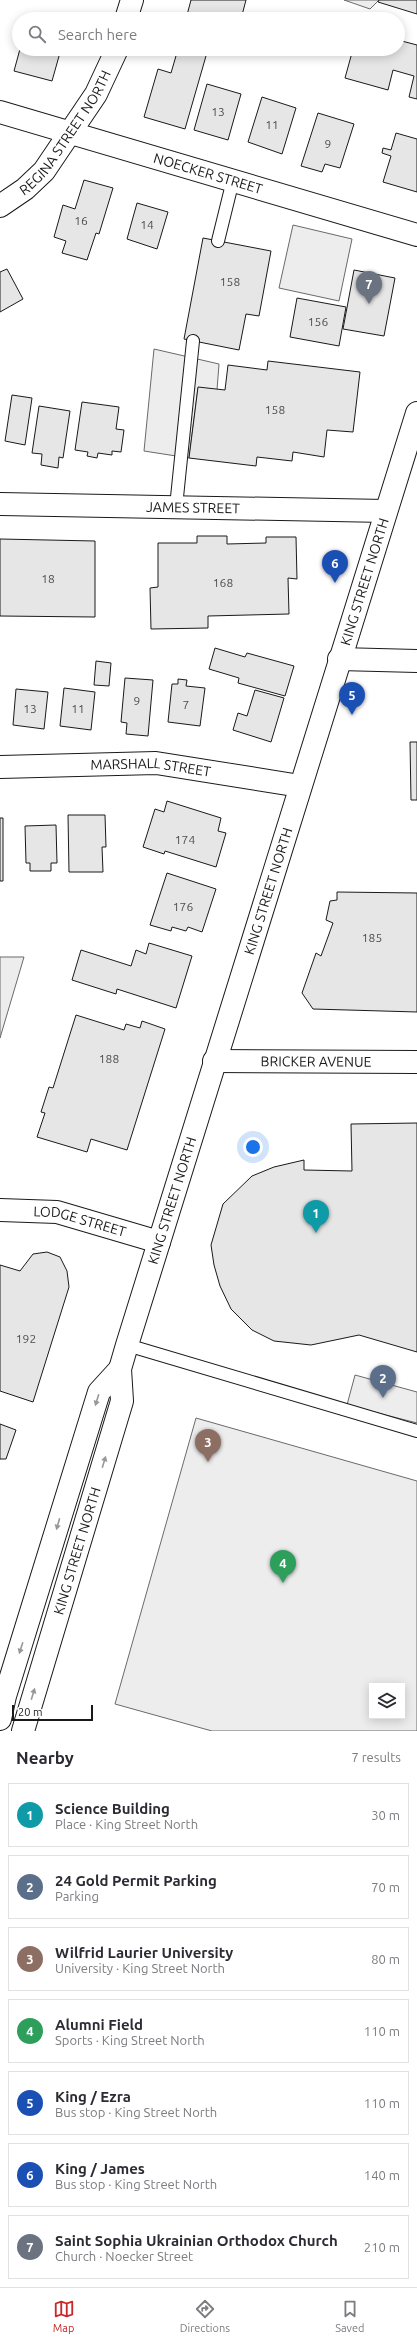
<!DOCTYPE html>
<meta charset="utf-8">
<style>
body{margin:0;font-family:Ubuntu,sans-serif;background:#f2f2f3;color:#2b2b33}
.controls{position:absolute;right:12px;bottom:12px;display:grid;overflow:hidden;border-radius:0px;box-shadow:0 2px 10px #0003}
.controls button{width:36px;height:36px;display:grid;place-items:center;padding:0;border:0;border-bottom:1px solid #e1e1e2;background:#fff;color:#2b2b33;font:20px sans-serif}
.scale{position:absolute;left:12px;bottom:10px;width:81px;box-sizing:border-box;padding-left:4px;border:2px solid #1a1a1a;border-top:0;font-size:11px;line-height:14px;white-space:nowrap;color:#1a1a1a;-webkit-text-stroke:3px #fff;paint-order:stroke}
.you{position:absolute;left:253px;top:1147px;width:14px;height:14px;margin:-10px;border:3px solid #fff;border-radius:50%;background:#1a73e8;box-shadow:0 0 0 6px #1a73e833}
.badge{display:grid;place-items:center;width:26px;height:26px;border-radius:50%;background:#c62828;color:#fff;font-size:13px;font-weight:700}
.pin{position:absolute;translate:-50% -33px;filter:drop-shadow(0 1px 2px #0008)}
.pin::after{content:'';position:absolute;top:21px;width:14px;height:12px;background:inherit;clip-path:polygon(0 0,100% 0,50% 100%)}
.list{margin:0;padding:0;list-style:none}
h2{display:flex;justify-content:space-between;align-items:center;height:52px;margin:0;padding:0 16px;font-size:17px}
h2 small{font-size:13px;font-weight:400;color:#7c7c81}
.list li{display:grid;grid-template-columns:26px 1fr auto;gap:12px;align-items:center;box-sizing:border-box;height:64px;margin:0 8px 8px;padding:0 8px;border:1px solid #e1e1e2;border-radius:0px}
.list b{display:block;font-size:15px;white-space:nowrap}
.list p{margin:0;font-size:13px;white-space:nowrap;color:#7c7c81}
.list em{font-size:13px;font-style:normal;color:#7c7c81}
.icon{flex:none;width:22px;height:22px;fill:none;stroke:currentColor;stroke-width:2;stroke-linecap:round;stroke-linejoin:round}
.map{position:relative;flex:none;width:417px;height:1731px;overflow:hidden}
.search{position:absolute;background:#fff;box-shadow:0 2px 10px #0003;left:12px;right:12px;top:12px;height:44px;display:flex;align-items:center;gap:10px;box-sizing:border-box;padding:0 14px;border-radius:22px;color:#7c7c81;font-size:15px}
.sheet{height:556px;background:#fff}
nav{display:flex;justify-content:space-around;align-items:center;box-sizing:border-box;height:56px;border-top:1px solid #e1e1e2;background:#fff;font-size:11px;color:#7c7c81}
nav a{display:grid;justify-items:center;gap:2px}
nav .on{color:#c62828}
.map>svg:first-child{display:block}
</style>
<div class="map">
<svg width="417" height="1731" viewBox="0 0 417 1731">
<rect width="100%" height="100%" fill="#fff"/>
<!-- built -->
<path fill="#ededed" stroke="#6a6a6a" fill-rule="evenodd" d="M 344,0 L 379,0 L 370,9 Z
M 293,225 L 352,239 L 339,301 L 279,288 Z
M 154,349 L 219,364 L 217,390 L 198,388 L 189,458 L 144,451 Z
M 0,957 L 24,957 L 0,1038 Z
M 355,1375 L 417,1392 L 417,1423 L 347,1405 Z
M 196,1418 L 417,1481 L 417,1731 L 212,1731 L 115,1704 ZM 372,1686 L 402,1686 L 402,1716 L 372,1716 Z"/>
<!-- building -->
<path fill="#e6e6e6" stroke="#1a1a1a" d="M 191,0 L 246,0 L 241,19 L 205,19 L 187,15 Z
M 379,0 L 417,0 L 417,14 L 378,2 Z
M 398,40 L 417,45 L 417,99 L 409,97 L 414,76 L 393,70 L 388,90 L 345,78 L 353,49 L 398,49 Z
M 20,49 L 61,49 L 52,81 L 14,71 Z
M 178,49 L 208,49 L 185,129 L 144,117 L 158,69 L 171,73 Z
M 207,84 L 241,94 L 228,140 L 194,130 Z
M 262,97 L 296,108 L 282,154 L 248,142 Z
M 318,113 L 354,124 L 340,168 L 325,164 L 322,172 L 301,166 Z
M 396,133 L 417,139 L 417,192 L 383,182 L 391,156 L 382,153 L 383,148 L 391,150 Z
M 84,180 L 113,188 L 99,234 L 96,233 L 87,260 L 62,253 L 66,241 L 54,237 L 63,205 L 75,209 Z
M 137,203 L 168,212 L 157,249 L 127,239 Z
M 203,238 L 271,251 L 259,316 L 246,314 L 239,350 L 184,339 Z
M 7,269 L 23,299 L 0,312 L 0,272 Z
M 354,270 L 395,278 L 384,336 L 343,329 Z
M 297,298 L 346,307 L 339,346 L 290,337 Z
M 268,361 L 360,372 L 353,432 L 327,430 L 324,457 L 293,452 L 292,461 L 257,457 L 256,466 L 189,458 L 198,387 L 225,390 L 228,365 L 267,370 Z
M 12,395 L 32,398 L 25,445 L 5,441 Z
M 82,402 L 119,407 L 116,429 L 124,430 L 121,452 L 112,451 L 112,455 L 98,453 L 97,458 L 87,456 L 88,452 L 75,450 Z
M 39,406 L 70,411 L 63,458 L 59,457 L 58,468 L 41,465 L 42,454 L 32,453 Z
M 197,536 L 227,536 L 227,544 L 266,543 L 266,537 L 296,537 L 297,579 L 288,578 L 289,614 L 208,616 L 208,628 L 151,629 L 150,588 L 158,587 L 158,543 L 197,543 Z
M 0,539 L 95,541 L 95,617 L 0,616 Z
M 215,648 L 245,657 L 247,653 L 294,666 L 285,696 L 238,683 L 239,678 L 209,669 Z
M 96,661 L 111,663 L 109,686 L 94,685 Z
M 125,678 L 153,680 L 148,736 L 126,734 L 127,723 L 121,722 Z
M 178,679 L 187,680 L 186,686 L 205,688 L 200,726 L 168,722 L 172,684 L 178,684 Z
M 64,688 L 95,692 L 91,730 L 60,726 Z
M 16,689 L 48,692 L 44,729 L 13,725 Z
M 255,690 L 284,698 L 271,742 L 233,730 L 238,713 L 247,716 Z
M 410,742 L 417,742 L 417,800 L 411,800 Z
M 167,801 L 221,818 L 218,831 L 226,833 L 216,867 L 165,851 L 164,854 L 143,847 L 155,809 L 164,812 Z
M 68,815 L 105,815 L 106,847 L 102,847 L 103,872 L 69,872 Z
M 0,818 L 3,818 L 3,881 L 0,881 Z
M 56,825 L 57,863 L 51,863 L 51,871 L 30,871 L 30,863 L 26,863 L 25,826 Z
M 167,873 L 216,889 L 202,932 L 188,927 L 186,931 L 172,927 L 171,931 L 150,925 Z
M 337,892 L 417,893 L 417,1012 L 313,1009 L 302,993 L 316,953 L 321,956 L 333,923 L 326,920 L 330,901 L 337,900 Z
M 149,943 L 192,956 L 176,1008 L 117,989 L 116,994 L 72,980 L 81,950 L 131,966 L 136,950 L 146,954 Z
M 76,1015 L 124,1030 L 126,1024 L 140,1028 L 142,1021 L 165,1029 L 127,1150 L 91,1139 L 87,1152 L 37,1137 L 45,1113 L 41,1112 L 49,1087 L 53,1088 Z
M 417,1123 L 417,1352 L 359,1335 L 311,1345 L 274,1341 L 252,1330 L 231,1309 L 220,1286 L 214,1265 L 211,1245 L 223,1204 L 252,1176 L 274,1167 L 304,1160 L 304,1170 L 352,1171 L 351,1124 Z
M 47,1252 L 60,1257 L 67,1271 L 69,1287 L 33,1402 L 0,1391 L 0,1265 L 20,1271 L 33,1254 Z
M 0,1424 L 16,1430 L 6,1459 L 0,1459 Z"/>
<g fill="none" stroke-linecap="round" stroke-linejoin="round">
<defs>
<path id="lane" d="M 218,241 L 233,180
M 176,507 L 193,341
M 127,1345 L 417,1431"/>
<g id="street">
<path id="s1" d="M 0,112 L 417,235"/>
<path id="s2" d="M 0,504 L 386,511"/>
<path d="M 339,659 L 417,661"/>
<path id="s3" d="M 0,767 L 156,763 L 300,786"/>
<path id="s4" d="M 214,1061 L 417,1062"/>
<path id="s5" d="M 0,1210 L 57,1212 L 159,1242"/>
</g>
<g id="secondary">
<path d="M 126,19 L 132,0"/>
<path id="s6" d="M 0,206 L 25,189 L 44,171 L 96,94 L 117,49"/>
<path d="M 0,1719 L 5,1696 L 99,1392 L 120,1369"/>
<path id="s7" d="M 23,1731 L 122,1401 L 120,1369 L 127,1345 L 417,413"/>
</g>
</defs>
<!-- lane casing -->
<use href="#lane" stroke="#1a1a1a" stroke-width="14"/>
<!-- street casing -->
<use href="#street" stroke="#1a1a1a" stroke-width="24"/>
<!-- secondary casing -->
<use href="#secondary" stroke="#1a1a1a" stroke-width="24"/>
<!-- lane -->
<use href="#lane" stroke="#fff" stroke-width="12"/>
<!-- street -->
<use href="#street" stroke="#fff" stroke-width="22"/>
<!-- secondary -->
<use href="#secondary" stroke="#fff" stroke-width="22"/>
</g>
<!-- one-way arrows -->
<defs><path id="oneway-solid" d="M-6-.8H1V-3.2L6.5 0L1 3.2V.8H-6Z"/></defs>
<g fill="#989898">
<use href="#oneway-solid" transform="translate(97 1400) rotate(107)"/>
<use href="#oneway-solid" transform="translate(104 1462) rotate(-73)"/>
<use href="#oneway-solid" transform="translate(58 1524) rotate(106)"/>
<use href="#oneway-solid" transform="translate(21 1648) rotate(108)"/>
<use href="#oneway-solid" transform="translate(33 1694) rotate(-73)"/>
</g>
<g text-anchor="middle" stroke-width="3" stroke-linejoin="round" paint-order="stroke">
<!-- number labels -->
<g font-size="12" fill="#4d4d4d">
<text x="218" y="116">13</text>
<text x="272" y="129">11</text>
<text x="328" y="148">9</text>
<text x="81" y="225">16</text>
<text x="147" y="229">14</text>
<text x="230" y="286">158</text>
<text x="318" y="326">156</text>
<text x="275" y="414">158</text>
<text x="48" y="583">18</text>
<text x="223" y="587">168</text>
<text x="137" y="705">9</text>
<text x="186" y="709">7</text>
<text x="30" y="713">13</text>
<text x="78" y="713">11</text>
<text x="185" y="844">174</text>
<text x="183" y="911">176</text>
<text x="372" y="942">185</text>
<text x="109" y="1063">188</text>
<text x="26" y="1343">192</text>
</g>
<!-- street labels -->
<g font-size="14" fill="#1a1a1a" stroke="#fff">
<text dy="5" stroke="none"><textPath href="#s6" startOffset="100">REGINA STREET NORTH</textPath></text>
<text dy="5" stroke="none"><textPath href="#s1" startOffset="217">NOECKER STREET</textPath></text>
<text dy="5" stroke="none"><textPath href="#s2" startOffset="193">JAMES STREET</textPath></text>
<text dy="5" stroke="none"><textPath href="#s7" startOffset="1201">KING STREET NORTH</textPath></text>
<text dy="5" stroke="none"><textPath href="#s3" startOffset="151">MARSHALL STREET</textPath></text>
<text dy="5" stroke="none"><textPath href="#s7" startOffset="877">KING STREET NORTH</textPath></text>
<text dy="5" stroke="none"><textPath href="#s4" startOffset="102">BRICKER AVENUE</textPath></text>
<text dy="5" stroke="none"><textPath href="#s7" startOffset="553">KING STREET NORTH</textPath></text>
<text dy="5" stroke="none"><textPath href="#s5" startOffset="81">LODGE STREET</textPath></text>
<text dy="5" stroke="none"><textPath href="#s7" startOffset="188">KING STREET NORTH</textPath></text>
</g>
</g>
</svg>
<div class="controls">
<button><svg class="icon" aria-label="layers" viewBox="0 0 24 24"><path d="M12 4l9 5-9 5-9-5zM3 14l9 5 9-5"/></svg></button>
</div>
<div class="scale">20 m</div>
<div class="you"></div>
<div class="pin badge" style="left:316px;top:1233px;background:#0f9aa8">1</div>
<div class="pin badge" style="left:383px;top:1398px;background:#5c6f8a">2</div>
<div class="pin badge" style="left:208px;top:1462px;background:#8d6e63">3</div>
<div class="pin badge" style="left:283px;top:1583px;background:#2e9e5b">4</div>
<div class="pin badge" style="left:352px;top:715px;background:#1a4fb4">5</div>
<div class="pin badge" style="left:335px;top:583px;background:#1a4fb4">6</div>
<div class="pin badge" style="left:369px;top:304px;background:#6b7280">7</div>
<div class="search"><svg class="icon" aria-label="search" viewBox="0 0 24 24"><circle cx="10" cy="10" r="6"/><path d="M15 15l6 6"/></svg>Search here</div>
</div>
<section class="sheet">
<h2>Nearby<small>7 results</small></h2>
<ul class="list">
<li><span class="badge" style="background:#0f9aa8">1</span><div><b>Science Building</b><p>Place · King Street North</p></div><em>30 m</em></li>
<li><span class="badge" style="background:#5c6f8a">2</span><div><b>24 Gold Permit Parking</b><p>Parking</p></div><em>70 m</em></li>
<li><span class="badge" style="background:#8d6e63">3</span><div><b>Wilfrid Laurier University</b><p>University · King Street North</p></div><em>80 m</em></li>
<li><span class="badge" style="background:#2e9e5b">4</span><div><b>Alumni Field</b><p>Sports · King Street North</p></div><em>110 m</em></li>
<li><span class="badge" style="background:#1a4fb4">5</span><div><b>King / Ezra</b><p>Bus stop · King Street North</p></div><em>110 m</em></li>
<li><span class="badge" style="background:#1a4fb4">6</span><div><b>King / James</b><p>Bus stop · King Street North</p></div><em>140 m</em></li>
<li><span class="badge" style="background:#6b7280">7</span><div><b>Saint Sophia Ukrainian Orthodox Church</b><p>Church · Noecker Street</p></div><em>210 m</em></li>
</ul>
</section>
<nav>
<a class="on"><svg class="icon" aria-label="map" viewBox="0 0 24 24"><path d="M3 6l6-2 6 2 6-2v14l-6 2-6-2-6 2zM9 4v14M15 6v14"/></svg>Map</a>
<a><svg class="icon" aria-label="directions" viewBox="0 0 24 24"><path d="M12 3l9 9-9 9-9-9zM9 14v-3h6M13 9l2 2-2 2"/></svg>Directions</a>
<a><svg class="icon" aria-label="saved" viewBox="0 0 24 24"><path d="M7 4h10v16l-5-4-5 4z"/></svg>Saved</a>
</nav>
